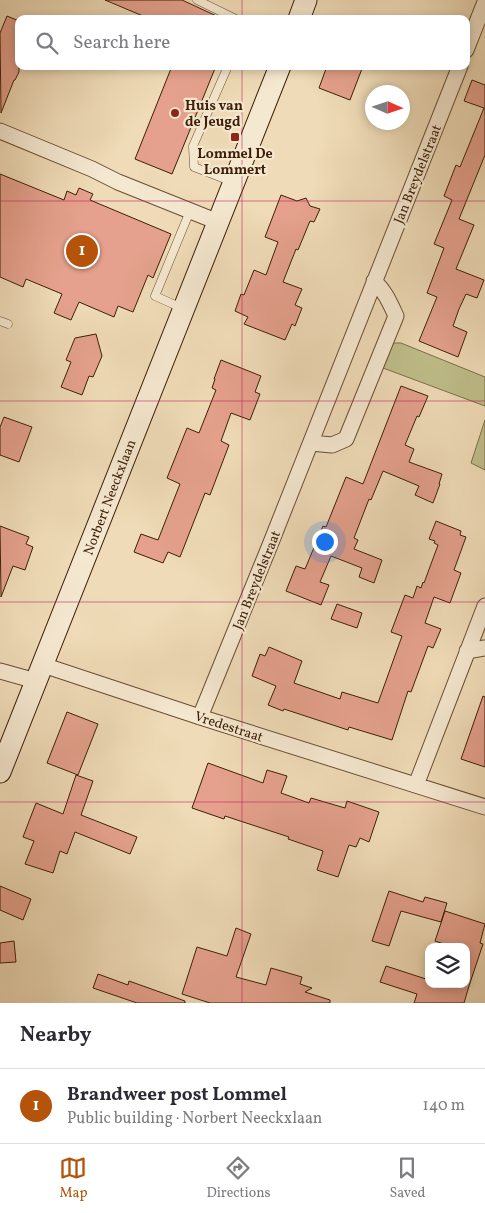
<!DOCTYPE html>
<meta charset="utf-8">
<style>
body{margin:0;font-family:Vollkorn,serif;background:#f7f7f7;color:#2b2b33}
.controls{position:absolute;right:15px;bottom:15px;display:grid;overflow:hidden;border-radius:10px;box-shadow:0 2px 8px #0003}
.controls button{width:45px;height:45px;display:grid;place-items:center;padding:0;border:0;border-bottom:1px solid #e1e1e2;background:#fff;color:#2b2b33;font:25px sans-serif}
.compass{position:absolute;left:365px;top:85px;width:45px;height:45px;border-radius:50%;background:#fff;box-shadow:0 2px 8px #0003;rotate:93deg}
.you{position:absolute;left:324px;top:541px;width:18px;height:18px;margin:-12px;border:4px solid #fff;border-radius:50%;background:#1a73e8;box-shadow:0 0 0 8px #1a73e833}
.badge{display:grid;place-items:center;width:32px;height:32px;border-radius:50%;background:#b45309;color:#fff;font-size:16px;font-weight:700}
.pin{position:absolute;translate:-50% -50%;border:2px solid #fff;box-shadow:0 1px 5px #0006}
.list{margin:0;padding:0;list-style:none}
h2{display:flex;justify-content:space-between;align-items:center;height:65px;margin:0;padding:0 20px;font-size:21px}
h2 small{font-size:16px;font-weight:400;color:#7c7c81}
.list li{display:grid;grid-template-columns:32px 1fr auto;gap:15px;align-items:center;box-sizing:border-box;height:75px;padding:0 20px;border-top:1px solid #e1e1e2}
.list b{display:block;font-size:19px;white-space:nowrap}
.list p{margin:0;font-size:16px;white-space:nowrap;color:#7c7c81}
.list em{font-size:16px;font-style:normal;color:#7c7c81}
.icon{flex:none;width:28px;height:28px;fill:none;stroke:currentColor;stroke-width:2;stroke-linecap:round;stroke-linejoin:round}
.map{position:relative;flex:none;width:485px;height:1003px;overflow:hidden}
.search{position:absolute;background:#fff;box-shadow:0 2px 8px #0003;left:15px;right:15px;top:15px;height:55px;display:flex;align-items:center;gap:12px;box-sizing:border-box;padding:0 18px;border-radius:10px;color:#7c7c81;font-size:19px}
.sheet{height:140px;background:#fff}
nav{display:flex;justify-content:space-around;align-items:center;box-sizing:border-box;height:70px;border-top:1px solid #e1e1e2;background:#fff;font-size:14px;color:#7c7c81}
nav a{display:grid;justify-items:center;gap:2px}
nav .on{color:#b45309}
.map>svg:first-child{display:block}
</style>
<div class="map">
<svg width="485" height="1003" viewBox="0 0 485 1003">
<rect width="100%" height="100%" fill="#efdbb7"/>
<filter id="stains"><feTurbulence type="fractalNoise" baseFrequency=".004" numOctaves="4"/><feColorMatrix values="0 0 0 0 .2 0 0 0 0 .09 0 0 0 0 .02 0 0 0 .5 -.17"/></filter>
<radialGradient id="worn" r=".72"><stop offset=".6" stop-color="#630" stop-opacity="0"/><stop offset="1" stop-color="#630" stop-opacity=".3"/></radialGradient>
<!-- green -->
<path fill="#bfbe8a" stroke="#7e6e4a" d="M 393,343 L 401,343 L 485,377 L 485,406 L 383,368 Z
M 485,420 L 485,470 L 471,463 Z"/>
<!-- building -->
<path fill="#e5a18d" stroke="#3d1f09" d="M 105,0 L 182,0 L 223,19 L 150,19 Z
M 7,16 L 19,21 L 19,72 L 15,80 L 14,80 L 1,113 L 0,33 Z
M 172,66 L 216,66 L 172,174 L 135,159 Z
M 327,66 L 363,66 L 350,100 L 319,88 Z
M 472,80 L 485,85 L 485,155 L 459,219 L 474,225 L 456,269 L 484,280 L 477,298 L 466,294 L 459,309 L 453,326 L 467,332 L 458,357 L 419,341 L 437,297 L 427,293 L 444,248 L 434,244 L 452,200 L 444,196 L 456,165 L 460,167 L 484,108 L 464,101 Z
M 0,174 L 64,200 L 67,191 L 76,195 L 79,188 L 93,194 L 90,200 L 171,234 L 153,278 L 148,275 L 133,312 L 118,306 L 114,317 L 79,302 L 71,320 L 54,313 L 62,294 L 26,279 L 23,287 L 0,277 Z
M 281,195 L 297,201 L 306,198 L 310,206 L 320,209 L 314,222 L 310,221 L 298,250 L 296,249 L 283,282 L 302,289 L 295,305 L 302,308 L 295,326 L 292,324 L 285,340 L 244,324 L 248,317 L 235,311 L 241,294 L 244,295 L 254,270 L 266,275 L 278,242 L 265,237 Z
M 96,334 L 102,356 L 93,377 L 89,376 L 82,395 L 61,387 L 71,362 L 66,360 L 75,338 Z
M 221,360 L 261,376 L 255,392 L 260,394 L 250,420 L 231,413 L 221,441 L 229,445 L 210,495 L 205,493 L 180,557 L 168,552 L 163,563 L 134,552 L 141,534 L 158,540 L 180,484 L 167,478 L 187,428 L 199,433 L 216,390 L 212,388 L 215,379 L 214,379 Z
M 401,386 L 428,396 L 419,417 L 417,416 L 405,445 L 414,449 L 409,462 L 442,474 L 439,484 L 440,484 L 433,503 L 415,495 L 419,486 L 383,471 L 371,500 L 369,499 L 354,538 L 358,540 L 354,549 L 382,560 L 374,583 L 359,577 L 362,568 L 331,556 L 320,582 L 329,585 L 321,605 L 286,591 L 296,566 L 305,569 L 323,526 L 326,527 L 346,477 L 363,484 Z
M 4,417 L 32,427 L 19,462 L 0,455 L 0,427 Z
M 436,521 L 461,531 L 460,535 L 466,537 L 454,570 L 461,573 L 450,603 L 434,597 L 425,623 L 441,629 L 433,648 L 428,646 L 411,692 L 408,691 L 392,740 L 349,727 L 348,730 L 284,709 L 283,711 L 268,705 L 276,686 L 252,676 L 260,654 L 265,656 L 269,647 L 302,661 L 294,683 L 340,699 L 342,692 L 378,703 L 402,636 L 391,632 L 405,595 L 413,598 L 417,586 L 421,588 L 423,582 L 424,583 L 438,545 L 434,543 L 435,541 L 429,539 Z
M 0,526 L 29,537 L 26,544 L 33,547 L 25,570 L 13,566 L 1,597 Z
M 337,604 L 362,613 L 357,628 L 331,619 Z
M 483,696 L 485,697 L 485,767 L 461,759 Z
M 67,712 L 98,724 L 78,775 L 47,763 Z
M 208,763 L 263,783 L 267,770 L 287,776 L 281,793 L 309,803 L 311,798 L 345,808 L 347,801 L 379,812 L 369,842 L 360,838 L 356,847 L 349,845 L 338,877 L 317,870 L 323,851 L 288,839 L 289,837 L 225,816 L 224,819 L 192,808 Z
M 76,775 L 93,781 L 81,815 L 137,837 L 130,854 L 75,832 L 67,854 L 60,851 L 53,873 L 25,864 L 34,841 L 23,837 L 36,803 L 63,814 Z
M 0,886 L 31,899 L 23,920 L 0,910 Z
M 389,891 L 423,902 L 425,897 L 447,903 L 441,922 L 401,911 L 389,946 L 372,941 Z
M 445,911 L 485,924 L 480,943 L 483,944 L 469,986 L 464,1003 L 414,1003 L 417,994 L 380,982 L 386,966 L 429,980 L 429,984 L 466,984 L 466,947 L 453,947 L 435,941 Z
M 236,928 L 251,934 L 236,977 L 266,985 L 271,968 L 302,977 L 300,984 L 312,988 L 305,992 L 330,1000 L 330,1003 L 210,1003 L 182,994 L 197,947 L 227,956 Z
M 14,941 L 16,962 L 0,963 L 0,943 Z
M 98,974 L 128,985 L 129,981 L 185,1001 L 185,1003 L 137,1003 L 93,988 Z"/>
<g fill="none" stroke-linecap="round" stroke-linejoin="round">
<defs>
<path id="lane" d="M 197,0 L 236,19
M 228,66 L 193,146 L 194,167 L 233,182
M 182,308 L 155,296 L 190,211
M 0,321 L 8,324"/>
<path id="street" d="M 466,50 L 485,2
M 0,131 L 92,169 L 118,182 L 218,222
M 311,443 L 332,445 L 346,439 L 396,316 C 390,303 385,291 374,281
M 467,651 L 485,648
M 43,665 L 200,717 L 485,807
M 0,671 L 36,681
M 200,717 L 270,545 L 460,66
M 416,785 L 485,606"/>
<path id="secondary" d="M 299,19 L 306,0
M 0,772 L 280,66"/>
</defs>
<!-- lane casing -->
<use href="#lane" stroke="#6a4e34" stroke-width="9"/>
<!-- street casing -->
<use href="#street" stroke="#6a4e34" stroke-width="17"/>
<!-- secondary casing -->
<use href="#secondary" stroke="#3d1f09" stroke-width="23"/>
<!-- lane -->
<use href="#lane" stroke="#f5e8d0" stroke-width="8"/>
<!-- street -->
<use href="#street" stroke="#f5e8d0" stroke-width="15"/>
<!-- secondary -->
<use href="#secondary" stroke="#f5e8d0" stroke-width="21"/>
</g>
<!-- grid -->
<path fill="none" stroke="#c2185b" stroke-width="1" stroke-opacity="0.55" d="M 242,0 L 242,19M 242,66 L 242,1003M 0,201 L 485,201M 0,401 L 485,401M 0,602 L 485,602M 0,802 L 485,802"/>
<!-- markers -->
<g fill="#8f2418" stroke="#f5e8d0" stroke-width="2">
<circle cx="175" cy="113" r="5"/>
<rect x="230" y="132" width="10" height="10" rx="2.5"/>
</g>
<g text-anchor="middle" stroke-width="4.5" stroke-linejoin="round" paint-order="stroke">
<!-- poi labels -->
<g font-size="14" font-weight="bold" fill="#3d1f09" stroke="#f5e8d0" text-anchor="start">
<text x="185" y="110">Huis van<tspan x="185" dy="16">de Jeugd</tspan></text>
<text x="235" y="158" text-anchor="middle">Lommel De<tspan x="235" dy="16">Lommert</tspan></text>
</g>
<!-- street labels -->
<g font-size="14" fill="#3d1f09" stroke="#f5e8d0">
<text transform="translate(417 174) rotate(-68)" y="5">Jan Breydelstraat</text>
<text transform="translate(109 497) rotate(-69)" y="5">Norbert Neeckxlaan</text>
<text transform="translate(256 580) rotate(-68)" y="5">Jan Breydelstraat</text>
<text transform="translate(229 726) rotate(18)" y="5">Vredestraat</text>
</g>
</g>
<rect width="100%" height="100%" filter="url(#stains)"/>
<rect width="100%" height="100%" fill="url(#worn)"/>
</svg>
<div class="controls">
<button><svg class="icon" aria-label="layers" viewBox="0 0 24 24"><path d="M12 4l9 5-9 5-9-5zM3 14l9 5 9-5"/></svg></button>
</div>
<svg class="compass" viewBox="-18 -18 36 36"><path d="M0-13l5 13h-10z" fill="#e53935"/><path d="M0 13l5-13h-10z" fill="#7c7c81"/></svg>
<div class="you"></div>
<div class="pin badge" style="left:82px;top:251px">1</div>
<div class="search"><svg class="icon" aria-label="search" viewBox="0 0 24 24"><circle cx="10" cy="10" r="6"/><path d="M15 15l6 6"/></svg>Search here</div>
</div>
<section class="sheet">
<h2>Nearby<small></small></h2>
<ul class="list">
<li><span class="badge">1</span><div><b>Brandweer post Lommel</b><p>Public building · Norbert Neeckxlaan</p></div><em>140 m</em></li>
</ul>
</section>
<nav>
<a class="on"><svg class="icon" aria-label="map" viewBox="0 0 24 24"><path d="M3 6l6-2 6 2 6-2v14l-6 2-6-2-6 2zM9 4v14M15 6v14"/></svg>Map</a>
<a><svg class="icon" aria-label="directions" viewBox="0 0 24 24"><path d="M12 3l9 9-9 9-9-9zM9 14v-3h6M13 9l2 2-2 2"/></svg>Directions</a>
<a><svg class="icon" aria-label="saved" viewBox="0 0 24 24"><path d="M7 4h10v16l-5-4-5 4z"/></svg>Saved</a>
</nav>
